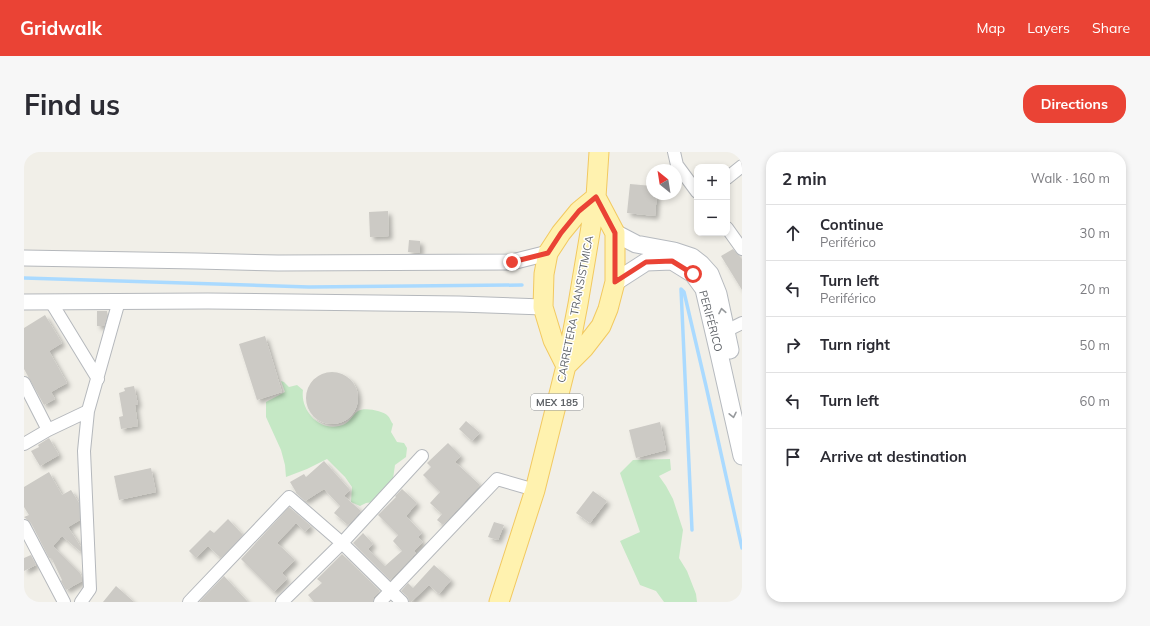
<!DOCTYPE html>
<meta charset="utf-8">
<style>
body{margin:0;font-family:Mulish,sans-serif;background:#f7f7f7;color:#2b2b33}
.controls{position:absolute;right:12px;top:12px;display:grid;overflow:hidden;border-radius:8px;box-shadow:0 2px 6px #0003}
.controls button{width:36px;height:36px;display:grid;place-items:center;padding:0;border:0;border-bottom:1px solid #e1e1e2;background:#fff;color:#2b2b33;font:20px sans-serif}
.compass{position:absolute;left:622px;top:12px;width:36px;height:36px;border-radius:50%;background:#fff;box-shadow:0 2px 6px #0003;rotate:330deg}
.stop{position:absolute;width:12px;height:12px;margin:-9px;border:3px solid #ea4335;border-radius:50%;background:#fff}
.stop.end{background:#ea4335;border-color:#fff;box-shadow:0 1px 4px #0008}
.list{margin:0;padding:0;list-style:none}
h2{display:flex;justify-content:space-between;align-items:center;height:52px;margin:0;padding:0 16px;font-size:17px}
h2 small{font-size:13px;font-weight:400;color:#7c7c81}
.list li{display:grid;grid-template-columns:26px 1fr auto;gap:12px;align-items:center;box-sizing:border-box;height:56px;padding:0 16px;border-top:1px solid #e1e1e2}
.list b{display:block;font-size:15px;white-space:nowrap}
.list p{margin:0;font-size:13px;white-space:nowrap;color:#7c7c81}
.list em{font-size:13px;font-style:normal;color:#7c7c81}
.icon{flex:none;width:22px;height:22px;fill:none;stroke:currentColor;stroke-width:2;stroke-linecap:round;stroke-linejoin:round}
.map{position:relative;flex:none;width:718px;height:450px;overflow:hidden;border-radius:16px}
header{display:flex;align-items:center;gap:24px;box-sizing:border-box;height:56px;padding:0 20px;background:#ea4335;color:#fff}
header strong{font-size:19px}
nav{display:flex;gap:22px;margin-inline-start:auto;font-size:14px}
.intro{display:flex;align-items:center;justify-content:space-between;box-sizing:border-box;height:96px;padding:0 24px}
h1{margin:0;font-size:28px}
.button{padding:10px 18px;border-radius:16px;background:#ea4335;color:#fff;font-size:14px;font-weight:700}
main{display:flex;gap:24px;padding:0 24px}
aside{flex:1;background:#fff;border-radius:16px;box-shadow:0 2px 6px #0003}
.map>svg:first-child{display:block}
</style>
<header>
<strong>Gridwalk</strong>
<nav><a>Map</a><a>Layers</a><a>Share</a></nav>
</header>
<div class="intro"><h1>Find us</h1><a class="button">Directions</a></div>
<main>
<div class="map">
<svg width="718" height="450" viewBox="0 0 718 450">
<defs>
<filter id="shadow"><feDropShadow dx="3.5" dy="3.5" stdDeviation="2" flood-color="#0004"/></filter>
</defs>
<rect width="100%" height="100%" fill="#f1efe8"/>
<!-- green -->
<path fill="#c5e8c5" d="M 257,229 L 260,230 L 265,235 L 273,233 L 279,238 C 276,258 295,279 315,274 C 326,272 327,264 334,259 C 341,255 359,259 364,264 C 366,266 367,270 369,272 L 367,280 L 373,290 L 380,291 L 383,296 L 382,305 L 371,313 L 369,327 L 350,350 L 342,351 L 336,354 L 327,350 L 328,335 L 321,325 L 303,307 L 283,317 L 262,325 L 261,313 L 257,298 L 242,265 L 242,250 L 261,240 Z
M 646,307 L 647,318 L 635,324 L 642,334 L 649,347 L 659,378 L 655,406 L 663,419 L 672,442 L 673,450 L 640,450 L 632,439 L 616,433 L 596,389 L 616,380 L 596,321 L 609,308 Z"/>
<g fill="none" stroke-linecap="round" stroke-linejoin="round">
<!-- stream -->
<path stroke="#aadaff" stroke-width="3.5" d="M 0,126 L 285,135 L 498,133
M 668,378 L 657,137 L 660,140 L 682,234 L 718,396"/>
</g>
<!-- building -->
<path fill="#cccac5" filter="url(#shadow)" d="M 606,32 L 628,34 L 628,42 L 633,42 L 631,64 L 603,61 Z
M 364,59 L 365,84 L 346,85 L 345,60 Z
M 385,88 L 396,89 L 396,101 L 384,100 Z
M 709,97 L 718,107 L 718,138 L 697,104 Z
M 73,159 L 83,159 L 83,165 L 80,174 L 73,174 Z
M 21,163 L 38,191 L 25,199 L 43,231 L 27,240 L 31,247 L 20,253 L 0,217 L 0,176 Z
M 241,184 L 258,240 L 233,248 L 215,192 Z
M282 246a26 26 0 1 1 52 0a26 26 0 1 1-52 0Z
M 110,234 L 114,252 L 111,253 L 114,274 L 97,277 L 95,265 L 99,264 L 95,241 L 101,239 L 100,236 Z
M 442,269 L 456,281 L 448,289 L 435,277 Z
M 636,270 L 642,298 L 612,306 L 605,278 Z
M 25,286 L 35,303 L 16,314 L 7,299 L 15,295 L 14,293 Z
M 424,291 L 437,304 L 431,310 L 456,333 L 419,373 L 413,368 L 418,362 L 406,351 L 416,340 L 399,323 L 407,315 L 403,311 Z
M 300,309 L 326,338 L 320,344 L 337,359 L 324,373 L 310,361 L 316,354 L 300,337 L 281,349 L 272,341 L 272,340 L 266,330 L 280,322 L 282,325 Z
M 127,316 L 132,340 L 95,348 L 90,324 Z
M 25,320 L 38,343 L 47,338 L 55,351 L 56,368 L 44,375 L 57,395 L 57,400 L 38,384 L 29,394 L 56,421 L 58,426 L 58,429 L 42,438 L 37,429 L 38,428 L 28,407 L 25,406 L 7,371 L 0,365 L 5,363 L 0,355 L 0,335 Z
M 378,337 L 393,351 L 382,364 L 398,381 L 394,385 L 399,390 L 390,399 L 392,401 L 366,428 L 329,391 L 339,381 L 349,392 L 344,397 L 361,414 L 378,399 L 369,389 L 374,383 L 354,363 L 372,345 L 371,344 Z
M 569,339 L 583,349 L 566,371 L 552,361 Z
M 265,355 L 287,374 L 281,380 L 272,371 L 253,391 L 271,408 L 258,421 L 263,427 L 250,440 L 217,407 Z
M 204,367 L 219,383 L 197,406 L 184,394 L 172,406 L 165,399 L 186,378 L 190,381 Z
M 470,370 L 480,373 L 474,388 L 464,385 Z
M 318,402 L 356,439 L 350,445 L 349,450 L 290,450 L 284,443 L 298,431 L 293,427 Z
M 7,403 L 12,413 L 0,419 L 0,406 Z
M 410,413 L 427,428 L 415,442 L 405,433 L 387,450 L 385,450 L 384,445 L 377,439 L 384,431 L 389,436 Z
M 200,424 L 224,450 L 175,450 L 199,425 Z
M 92,434 L 110,450 L 79,450 Z"/>
<g fill="none" stroke-linecap="round" stroke-linejoin="round">
<defs>
<path id="minor" d="M 650,0 L 653,13 L 673,40
M 703,26 L 718,14
M 703,76 L 718,97
M 27,150 L 74,227
M 702,179 L 718,171
M 0,231 L 24,278
M 0,292 L 24,278 L 64,259
M 0,374 L 40,450
M 57,450 L 66,437 L 60,299 L 64,259 L 95,149
M 165,450 L 265,345 L 318,391 L 378,450
M 258,450 L 318,391 L 398,304
M 356,450 L 473,327 L 511,338"/>
<path id="tertiary" d="M 0,106 L 173,109 L 254,111 L 488,110 L 524,101
M 0,150 L 184,149 L 435,152 L 519,155"/>
<path id="secondary" d="M 591,81 L 612,92 L 650,99 L 668,105 L 677,112 L 686,122 L 694,142 L 706,198
M 591,130 L 622,110 L 648,109 L 669,122 L 680,137 L 696,206 L 718,304"/>
<path id="primary" d="M 572,45 L 591,81 L 591,130 L 584,157 L 577,174 L 560,196 L 542,214 L 529,188 L 519,155 L 520,122 L 524,101 L 537,81 L 555,59 Z
M 475,450 L 511,338 L 542,214 L 554,152 L 572,45 L 575,0"/>
</defs>
<!-- minor casing -->
<use href="#minor" stroke="#b5b8bc" stroke-width="14"/>
<!-- tertiary casing -->
<use href="#tertiary" stroke="#b5b8bc" stroke-width="17"/>
<!-- secondary casing -->
<use href="#secondary" stroke="#b6babf" stroke-width="19"/>
<!-- primary casing -->
<use href="#primary" stroke="#f2c960" stroke-width="21"/>
<!-- minor -->
<use href="#minor" stroke="#fff" stroke-width="12"/>
<!-- tertiary -->
<use href="#tertiary" stroke="#fff" stroke-width="15"/>
<!-- secondary -->
<use href="#secondary" stroke="#fff" stroke-width="17"/>
<!-- primary -->
<use href="#primary" stroke="#fff2af" stroke-width="19"/>
</g>
<!-- one-way arrows -->
<defs><path id="oneway-chevron" d="M-2-3.5L2.5 0L-2 3.5" fill="none" stroke-width="1.6" stroke-linecap="round" stroke-linejoin="round"/></defs>
<g stroke="#979a9d">
<use href="#oneway-chevron" transform="translate(698 159) rotate(-101)"/>
<use href="#oneway-chevron" transform="translate(709 263) rotate(78)"/>
</g>
<g fill="none" stroke-linecap="round" stroke-linejoin="round">
<!-- route -->
<path stroke="#ea4335" stroke-width="5" d="M 488,110 L 524,101 L 537,81 L 555,59 L 572,45 L 591,81 L 591,130 L 622,110 L 648,109 L 669,122"/>
</g>
<g text-anchor="middle" stroke-width="3" stroke-linejoin="round" paint-order="stroke">
<!-- shield labels -->
<rect fill="#fff" stroke="#8f9295" stroke-width="1" x="507" y="242" width="52" height="16" rx="3"/>
<g font-size="10" font-weight="bold" fill="#5f6368">
<text x="533" y="254">MEX 185</text>
</g>
<!-- street labels -->
<g font-size="11" fill="#5f6368" stroke="#fff">
<text transform="translate(551 157) rotate(-79)" y="4">CARRETERA TRANSISTMICA</text>
<text transform="translate(687 169) rotate(75)" y="4">PERIFÉRICO</text>
</g>
</g>
</svg>
<div class="controls">
<button>+</button>
<button>−</button>
</div>
<svg class="compass" viewBox="-18 -18 36 36"><path d="M0-13l5 13h-10z" fill="#e53935"/><path d="M0 13l5-13h-10z" fill="#7c7c81"/></svg>
<div class="stop" style="left:669px;top:122px"></div>
<div class="stop end" style="left:488px;top:110px"></div>
</div>
<aside>
<h2>2 min<small>Walk · 160 m</small></h2>
<ul class="list">
<li><svg class="icon" aria-label="ahead" viewBox="0 0 24 24"><path d="M12 20V5M6 11l6-6 6 6"/></svg><div><b>Continue</b><p>Periférico</p></div><em>30 m</em></li>
<li><svg class="icon" aria-label="left" viewBox="0 0 24 24"><path d="M17 20v-9H6M10 6l-5 5 5 5"/></svg><div><b>Turn left</b><p>Periférico</p></div><em>20 m</em></li>
<li><svg class="icon" aria-label="right" viewBox="0 0 24 24"><path d="M7 20v-9h11M14 6l5 5-5 5"/></svg><div><b>Turn right</b></div><em>50 m</em></li>
<li><svg class="icon" aria-label="left" viewBox="0 0 24 24"><path d="M17 20v-9H6M10 6l-5 5 5 5"/></svg><div><b>Turn left</b></div><em>60 m</em></li>
<li><svg class="icon" aria-label="arrive" viewBox="0 0 24 24"><path d="M6 21V4h12l-3 4 3 4H6"/></svg><div><b>Arrive at destination</b></div></li>
</ul>
</aside>
</main>
